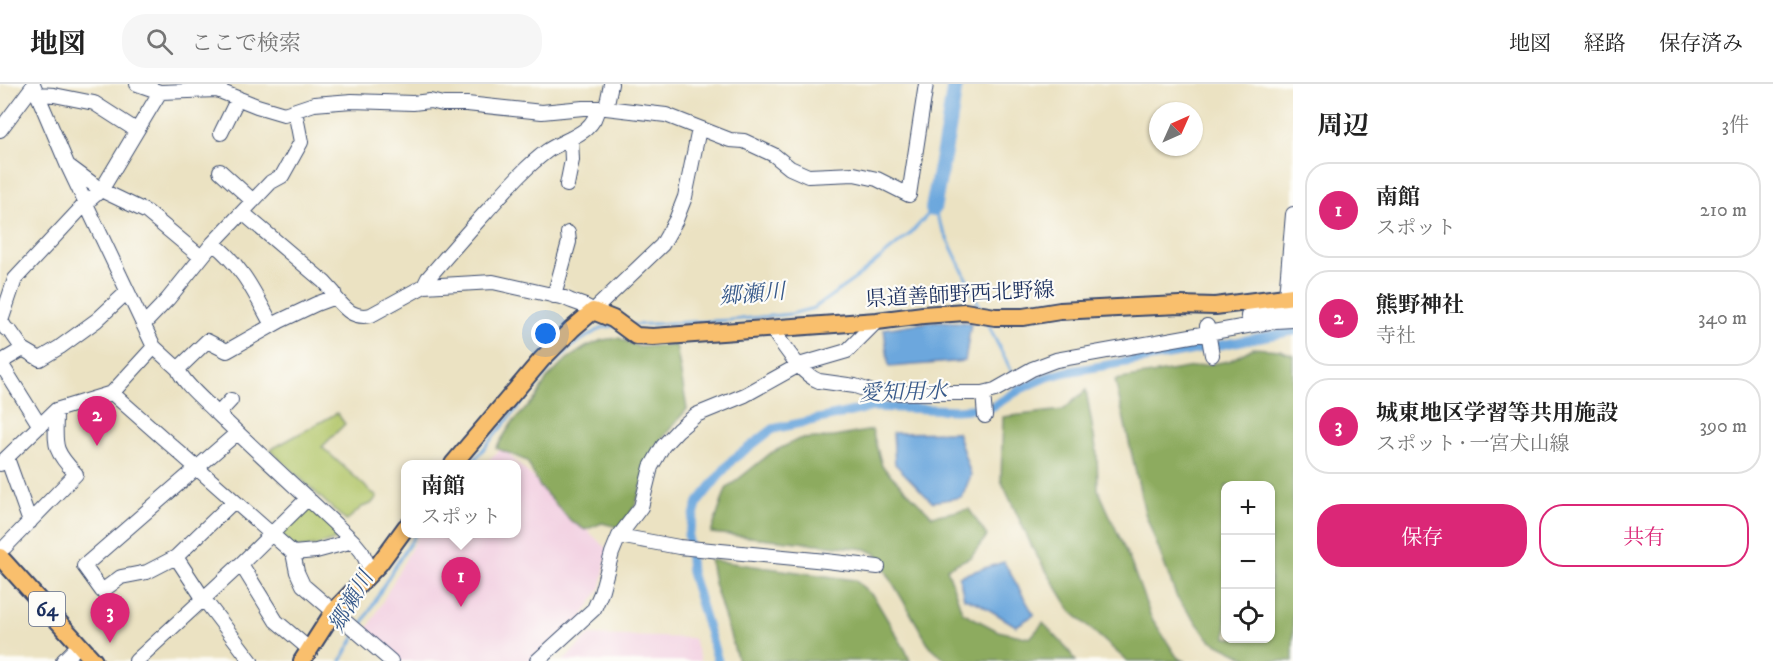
<!DOCTYPE html>
<html lang="ja">
<meta charset="utf-8">
<style>
body{margin:0;font-family:"IM FELL DW Pica","Noto Serif JP",serif;background:#f6f6f6;color:#222}
.controls{position:absolute;right:18px;bottom:18px;display:grid;overflow:hidden;border-radius:12px;box-shadow:0 2px 4px #0004}
.controls button{width:54px;height:54px;display:grid;place-items:center;padding:0;border:0;border-bottom:2px solid #e0e0e0;background:#fff;color:#222;font:30px sans-serif}
.compass{position:absolute;left:1149px;top:18px;width:54px;height:54px;border-radius:50%;background:#fff;box-shadow:0 2px 4px #0004;rotate:45deg}
.you{position:absolute;left:546px;top:250px;width:21px;height:21px;margin:-15px;border:4px solid #fff;border-radius:50%;background:#1a73e8;box-shadow:0 0 0 9px #1a73e833}
.badge{display:grid;place-items:center;width:39px;height:39px;border-radius:50%;background:#db2777;color:#fff;font-size:20px;font-weight:700}
.pin{position:absolute;translate:-50% -50px;filter:drop-shadow(0 2px 3px #0008)}
.pin::after{content:'';position:absolute;top:32px;width:21px;height:18px;background:inherit;clip-path:polygon(0 0,100% 0,50% 100%)}
.popup{position:absolute;left:401px;top:376px;width:120px;height:78px;box-sizing:border-box;display:grid;place-content:center;border-radius:12px;background:#fff;filter:drop-shadow(0 2px 4px #0005);font-size:20px;white-space:nowrap;color:#767676}
.popup b{font-size:22px;color:#222}
.popup::after{content:'';position:absolute;left:50%;top:100%;margin-left:-12px;border:12px solid transparent;border-top-color:#fff}
.list{margin:0;padding:0;list-style:none}
h2{display:flex;justify-content:space-between;align-items:center;height:78px;margin:0;padding:0 24px;font-size:26px}
h2 small{font-size:20px;font-weight:400;color:#767676}
.list li{display:grid;grid-template-columns:39px 1fr auto;gap:18px;align-items:center;box-sizing:border-box;height:96px;margin:0 12px 12px;padding:0 12px;border:2px solid #e0e0e0;border-radius:24px}
.list b{display:block;font-size:22px;white-space:nowrap}
.list p{margin:0;font-size:20px;white-space:nowrap;color:#767676}
.list em{font-size:20px;font-style:normal;color:#767676}
.actions{display:flex;gap:12px;padding:18px 24px}
.actions a{flex:1;padding:14px 0;border:2px solid #db2777;border-radius:24px;text-align:center;font-size:21px;color:#db2777}
.actions .main{background:#db2777;color:#fff}
.icon{flex:none;width:33px;height:33px;fill:none;stroke:currentColor;stroke-width:2;stroke-linecap:round;stroke-linejoin:round}
.map{position:relative;flex:none;width:1293px;height:577px;overflow:hidden}
header{display:flex;align-items:center;gap:36px;box-sizing:border-box;height:84px;padding:0 30px;background:#fff;border-bottom:2px solid #e0e0e0}
header strong{font-size:28px}
nav{display:flex;gap:33px;margin-inline-start:auto;font-size:21px}
.search{width:420px;height:54px;background:#f6f6f6;display:flex;align-items:center;gap:15px;box-sizing:border-box;padding:0 21px;border-radius:24px;color:#767676;font-size:22px}
main{display:flex}
aside{flex:1;background:#fff}
.map>svg:first-child{display:block}
</style>
<header>
<strong>地図</strong>
<div class="search"><svg class="icon" aria-label="search" viewBox="0 0 24 24"><circle cx="10" cy="10" r="6"/><path d="M15 15l6 6"/></svg>ここで検索</div>
<nav><a>地図</a><a>経路</a><a>保存済み</a></nav>
</header>
<main>
<div class="map">
<svg width="1293" height="577" viewBox="0 0 1293 577">
<rect width="100%" height="100%" fill="#fdfcf7"/>
<filter id="ink" filterUnits="userSpaceOnUse"><feTurbulence type="fractalNoise" baseFrequency=".0167" numOctaves="2"/><feDisplacementMap in="SourceGraphic" scale="12" xChannelSelector="R" yChannelSelector="G"/><feConvolveMatrix kernelMatrix="1 2 1 2 8 2 1 2 1" color-interpolation-filters="sRGB"/></filter>
<filter id="wash" filterUnits="userSpaceOnUse"><feTurbulence type="fractalNoise" baseFrequency=".008" numOctaves="4" result="noise"/><feDisplacementMap in="SourceGraphic" scale="24" xChannelSelector="R" yChannelSelector="G"/><feGaussianBlur stdDeviation="1.35" result="paint"/><feColorMatrix in="noise" values="0 0 0 0 0 0 0 0 0 0 0 0 0 0 0 0 0 1.4 0 .05"/><feComposite in="paint" operator="in"/></filter>
<g filter="url(#wash)">
<rect width="100%" height="100%" fill="#ebe2c2"/>
<!-- built -->
<path fill="#f2cfe1" d="M 502,364 L 608,466 L 601,503 L 578,540 L 532,577 L 396,577 L 366,548 L 419,450 L 516,450 L 516,380 L 484,380 Z
M 590,551 L 693,554 L 701,577 L 562,577 Z"/>
<!-- green -->
<path fill="#b2c66b" stroke="#667a64" stroke-width="1.5" d="M 337,329 L 345,340 L 322,363 L 377,413 L 371,420 L 362,423 L 346,437 L 270,366 Z
M 308,419 L 343,453 L 316,462 L 295,464 L 278,448 Z"/>
<!-- forest -->
<path fill="#8dab5f" stroke="#546d5e" stroke-width="1.5" fill-rule="evenodd" d="M 619,254 L 639,263 L 676,261 L 687,325 L 655,363 L 635,422 L 621,444 L 602,439 L 585,446 L 571,437 L 540,403 L 527,377 L 496,364 L 512,339 L 536,314 L 547,295 L 567,275 L 586,263 L 602,256 Z
M 1253,264 L 1280,266 L 1293,271 L 1293,577 L 1252,577 L 1210,556 L 1177,514 L 1145,429 L 1115,296 L 1229,277 ZM 1226,402 L 1270,402 L 1270,554 L 1226,554 Z
M 1086,306 L 1097,370 L 1098,405 L 1131,479 L 1151,533 L 1177,573 L 1184,577 L 1127,577 L 1071,527 L 1034,467 L 1001,396 L 1003,333 L 1063,326 Z
M 872,346 L 882,382 L 932,432 L 969,425 L 987,452 L 971,473 L 947,484 L 962,528 L 998,547 L 1030,554 L 1043,539 L 1066,563 L 1076,577 L 947,577 L 929,561 L 876,470 L 866,465 L 711,449 L 726,405 L 771,369 L 799,355 L 834,353 Z
M 710,476 L 855,496 L 874,513 L 906,567 L 910,577 L 738,577 L 714,499 Z"/>
<!-- water -->
<path fill="#6ca7dd" stroke="#446b9e" stroke-width="1.5" d="M 936,237 L 971,239 L 965,277 L 889,283 L 884,245 Z
M 957,348 L 971,391 L 962,413 L 932,418 L 895,380 L 893,349 Z
M 1004,478 L 1034,531 L 1016,542 L 980,520 L 964,514 L 959,492 Z"/>
<g fill="none" stroke-linecap="round" stroke-linejoin="round">
<!-- stream -->
<path stroke="#6ca7dd" stroke-width="3" d="M 915,0 L 917,0
M 987,239 L 1014,292
M 632,241 L 731,236 L 791,230 L 814,224 L 856,194 L 910,150 L 933,125 L 981,225
M 1017,298 L 1021,305
M 471,380 L 552,282 L 575,260 L 601,244 L 613,242
M 360,544 L 389,492 L 416,450
M 341,577 L 355,552"/>
<!-- canal -->
<path stroke="#6ca7dd" stroke-width="9" d="M 718,577 L 691,488 L 688,451 L 698,418 L 732,376 L 773,345 L 873,323 L 955,326 L 990,324 L 1021,305 L 1048,293 L 1066,288 L 1174,270 L 1293,247"/>
<!-- river -->
<path stroke="#6ca7dd" stroke-width="16" d="M 933,125 L 948,46 L 955,0"/>
</g>
</g>
<g filter="url(#ink)">
<g fill="none" stroke-linecap="round" stroke-linejoin="round">
<defs>
<path id="minor" d="M 33,0 L 67,80 L 154,263 L 178,285 C 183,299 204,316 215,327 C 260,371 307,413 353,457 L 362,468 L 371,487
M 137,0 L 160,8 L 217,6 L 257,22 L 284,30 L 314,20 L 352,17 L 413,19 L 430,17 L 443,20 L 467,20 L 542,28 L 583,24 L 606,24 L 666,31 L 730,56 L 744,57 L 774,71 L 790,84 L 808,92 L 854,90 L 877,95 L 909,111 L 926,0
M 37,10 L 54,11 L 94,19 L 136,46
M 606,24 L 611,0
M 0,46 L 33,2
M 221,49 L 238,14
M 70,83 L 101,106 L 147,128 L 201,173
M 220,87 L 253,117
M 567,101 L 572,76 L 571,54
M 243,129 L 324,198 L 334,209 L 335,213
M 213,159 C 243,183 254,208 272,241
M 424,202 L 428,194 C 447,172 466,150 486,128 C 505,107 524,84 547,67 C 564,55 596,49 597,24
M 127,208 L 97,236 L 60,263 L 40,275 L 23,265 L 11,248 L 6,245 L 1,237 L 15,195 L 86,119 L 102,105 L 160,8
M 554,212 L 569,158 L 568,149
M 1286,213 L 1293,130
M 1248,232 L 1293,223
M 144,240 L 168,215 L 213,159 L 271,98 L 282,92 L 301,58 L 295,27
M 1207,242 L 1212,271
M 771,244 C 783,260 801,291 819,297 L 855,302 L 876,309 L 983,309 L 995,306 L 1032,285 L 1056,276 L 1275,237 L 1293,236
M 0,285 L 5,286 L 40,342
M 0,285 L 6,275 L 23,265
M 178,285 L 207,257 L 227,267 L 280,237 L 316,220 L 335,213 C 346,226 354,235 371,231 L 424,202 L 493,198 L 565,214 C 575,220 584,219 593,227 L 662,161 L 676,136 L 685,113 L 699,45
M 112,309 L 293,469 L 297,488 L 303,501 L 391,577
M 983,309 L 985,332
M 218,330 L 231,316
M 7,374 L 30,438
M 0,380 L 56,326 L 112,309 L 154,263
M 234,417 L 176,473 L 147,488 L 121,493 L 102,507 L 84,482 L 237,349
M 619,452 L 679,463 L 826,477 L 878,483
M 5,463 L 76,390 C 51,364 56,361 56,326
M 293,469 L 316,467 L 353,457
M 176,473 L 203,514 L 251,577
M 241,480 L 276,537 L 309,565
M 63,577 L 79,561
M 136,577 L 241,480 L 308,414
M 537,577 L 594,525 L 601,509 L 612,469 L 619,452 L 641,423 L 651,383 L 663,362 L 678,346 L 696,331 L 745,311 L 799,281 L 847,267 L 877,237"/>
<path id="major" d="M 453,380 L 542,275 L 572,245 L 593,227 L 613,235 L 636,252 L 653,253 L 877,237 L 923,231 L 965,228 L 995,233 L 1023,233 L 1060,227 L 1136,223 L 1180,221 L 1215,222 L 1293,212
M 0,473 L 94,577
M 302,577 L 334,527 L 379,480 L 406,443"/>
</defs>
<!-- minor casing -->
<use href="#minor" stroke="#3a4a6d" stroke-width="16"/>
<!-- major casing -->
<use href="#major" stroke="#3a4a6d" stroke-width="20"/>
<!-- minor -->
<use href="#minor" stroke="#fff" stroke-width="14"/>
<!-- major -->
<use href="#major" stroke="#f9bf6d" stroke-width="16"/>
</g>
</g>
<g text-anchor="middle" stroke-width="4.5" stroke-linejoin="round" paint-order="stroke">
<!-- shield labels -->
<rect fill="#fdfcf7" stroke="#5f6c8c" stroke-width="1.5" x="29" y="508" width="36" height="34" rx="4.5"/>
<g font-size="20" font-weight="bold" fill="#1b2f5e">
<text x="47" y="532">64</text>
</g>
<!-- street labels -->
<g font-size="21" fill="#1b2f5e" stroke="#fdfcf7">
<text transform="translate(960 210) rotate(-3)" y="7">県道善師野西北野線</text>
</g>
<!-- water labels -->
<g font-size="22" font-style="italic" fill="#37598a" stroke="#fdfcf7">
<text transform="translate(752 209) rotate(-5)" y="8">郷瀬川</text>
<text transform="translate(903 307) rotate(-2)" y="8">愛知用水</text>
<text transform="translate(350 517) rotate(-60)" y="8">郷瀬川</text>
</g>
</g>
</svg>
<div class="controls">
<button>+</button>
<button>−</button>
<button><svg class="icon" aria-label="locate" viewBox="0 0 24 24"><circle cx="12" cy="12" r="6"/><path d="M12 2v4M12 18v4M2 12h4M18 12h4"/></svg></button>
</div>
<svg class="compass" viewBox="-18 -18 36 36"><path d="M0-13l5 13h-10z" fill="#e53935"/><path d="M0 13l5-13h-10z" fill="#767676"/></svg>
<div class="you"></div>
<div class="pin badge" style="left:461px;top:523px">1</div>
<div class="popup"><b>南館</b>スポット</div>
<div class="pin badge" style="left:97px;top:362px">2</div>
<div class="pin badge" style="left:110px;top:559px">3</div>
</div>
<aside>
<h2>周辺<small>3件</small></h2>
<ul class="list">
<li><span class="badge">1</span><div><b>南館</b><p>スポット</p></div><em>210 m</em></li>
<li><span class="badge">2</span><div><b>熊野神社</b><p>寺社</p></div><em>340 m</em></li>
<li><span class="badge">3</span><div><b>城東地区学習等共用施設</b><p>スポット · 一宮犬山線</p></div><em>390 m</em></li>
</ul>
<div class="actions"><a class="main">保存</a><a>共有</a></div>
</aside>
</main>
